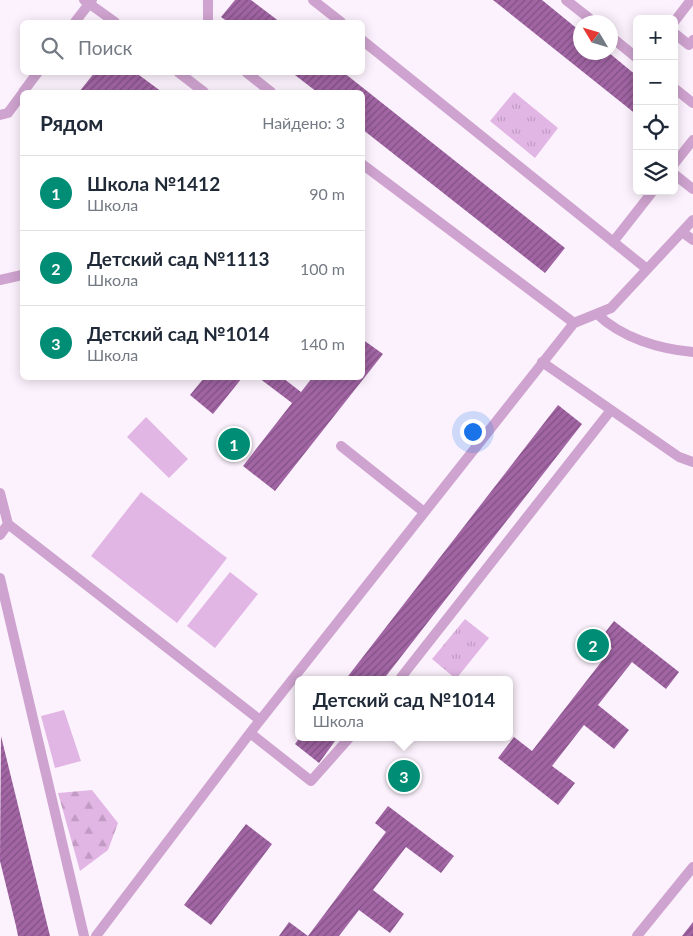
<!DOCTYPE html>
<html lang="ru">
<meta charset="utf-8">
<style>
body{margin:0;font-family:Lato,sans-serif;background:#f6f6f7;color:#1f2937}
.controls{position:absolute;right:15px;top:15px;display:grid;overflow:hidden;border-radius:8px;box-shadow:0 2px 12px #0003}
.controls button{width:45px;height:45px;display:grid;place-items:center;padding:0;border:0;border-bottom:1px solid #e0e1e3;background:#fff;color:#1f2937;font:25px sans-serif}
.compass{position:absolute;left:573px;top:15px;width:45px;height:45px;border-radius:50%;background:#fff;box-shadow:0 2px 12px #0003;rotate:308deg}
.you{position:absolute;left:472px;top:431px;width:18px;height:18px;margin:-12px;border:4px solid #fff;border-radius:50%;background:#1a73e8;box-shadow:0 0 0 8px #1a73e833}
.badge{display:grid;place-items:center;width:32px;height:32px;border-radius:50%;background:#008d75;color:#fff;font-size:16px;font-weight:700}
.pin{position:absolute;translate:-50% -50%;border:2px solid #fff;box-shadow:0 1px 5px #0006}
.popup{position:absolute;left:295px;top:676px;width:218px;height:65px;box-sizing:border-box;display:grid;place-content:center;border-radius:8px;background:#fff;filter:drop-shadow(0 1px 4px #0005);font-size:16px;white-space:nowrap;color:#747a83}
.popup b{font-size:19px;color:#1f2937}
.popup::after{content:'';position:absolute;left:50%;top:100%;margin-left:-10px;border:10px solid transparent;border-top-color:#fff}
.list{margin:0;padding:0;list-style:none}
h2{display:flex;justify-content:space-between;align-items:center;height:65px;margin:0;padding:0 20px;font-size:21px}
h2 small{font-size:16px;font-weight:400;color:#747a83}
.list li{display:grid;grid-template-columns:32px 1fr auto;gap:15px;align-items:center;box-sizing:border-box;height:75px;padding:0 20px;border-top:1px solid #e0e1e3}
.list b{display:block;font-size:19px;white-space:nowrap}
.list p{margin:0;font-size:16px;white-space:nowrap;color:#747a83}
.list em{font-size:16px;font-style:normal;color:#747a83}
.icon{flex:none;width:28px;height:28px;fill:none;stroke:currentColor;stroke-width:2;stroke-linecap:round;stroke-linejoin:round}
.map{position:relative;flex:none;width:693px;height:936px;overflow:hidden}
.search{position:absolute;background:#fff;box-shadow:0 2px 12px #0003;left:20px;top:20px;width:345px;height:55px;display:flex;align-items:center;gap:12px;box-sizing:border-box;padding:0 18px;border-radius:8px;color:#747a83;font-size:19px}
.panel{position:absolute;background:#fff;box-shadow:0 2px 12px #0003;left:20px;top:90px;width:345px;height:290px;border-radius:8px}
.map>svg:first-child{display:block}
</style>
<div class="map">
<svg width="693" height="936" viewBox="0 0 693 936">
<defs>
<pattern id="forest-firs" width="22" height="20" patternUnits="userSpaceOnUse" patternTransform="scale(1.25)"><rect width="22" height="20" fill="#e2b6e4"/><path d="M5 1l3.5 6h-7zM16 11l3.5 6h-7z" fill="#c19bc3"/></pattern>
<pattern id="park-tufts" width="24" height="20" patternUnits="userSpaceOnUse" patternTransform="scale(1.25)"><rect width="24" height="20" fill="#e2b6e4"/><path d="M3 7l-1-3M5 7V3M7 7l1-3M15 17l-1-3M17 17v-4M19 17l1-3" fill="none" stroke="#c19bc3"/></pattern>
<pattern id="building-hatch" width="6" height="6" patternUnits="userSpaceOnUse" patternTransform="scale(1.25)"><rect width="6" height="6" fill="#a165a4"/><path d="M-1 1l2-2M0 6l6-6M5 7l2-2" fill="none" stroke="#825184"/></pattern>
</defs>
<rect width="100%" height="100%" fill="#fcf2fd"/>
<!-- grass -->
<path fill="#e2b6e4" d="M 146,417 L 188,459 L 169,478 L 127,437 Z
M 141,492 L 227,558 L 177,623 L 91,556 Z
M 230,572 L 258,594 L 215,648 L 187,626 Z
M 64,710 L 81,761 L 55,768 L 41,716 Z"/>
<!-- forest -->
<path fill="url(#forest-firs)" d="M 92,790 L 118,823 L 108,850 L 80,871 L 58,793 Z"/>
<!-- park -->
<path fill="url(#park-tufts)" d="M 514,92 L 558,128 L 535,158 L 490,121 Z
M 465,619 L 489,638 L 456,679 L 432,659 Z"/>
<!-- building -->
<path fill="url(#building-hatch)" d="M 235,0 L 251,0 L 280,22 L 228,22 L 221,17 Z
M 493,0 L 542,0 L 580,31 L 580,52 L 608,52 L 637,76 L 637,115 Z
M 95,72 L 141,72 L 139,75 L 162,92 L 79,92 Z
M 291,72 L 343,72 L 565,248 L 545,273 L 362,129 L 362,92 L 317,92 Z
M 362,339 L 383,354 L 275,491 L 243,466 L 292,403 L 259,378 L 283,378 L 301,392 L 312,378 L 362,378 Z
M 204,378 L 242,378 L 213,414 L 190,395 Z
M 558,405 L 582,424 L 383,680 L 345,680 Z
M 614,621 L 679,672 L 666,689 L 632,662 L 598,705 L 629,730 L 614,749 L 584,725 L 552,766 L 575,783 L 558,805 L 498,758 L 514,737 L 532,751 L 612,648 L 600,639 Z
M 1,736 L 50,936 L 18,936 L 16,926 L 0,861 Z
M 300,737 L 338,737 L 319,763 L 295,744 Z
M 388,806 L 454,856 L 441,873 L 406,847 L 373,890 L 404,914 L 390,933 L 359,910 L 339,936 L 279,936 L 289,922 L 308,936 L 386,832 L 375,823 Z
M 246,824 L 272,844 L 211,925 L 184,905 Z
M 693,922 L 693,936 L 682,936 Z"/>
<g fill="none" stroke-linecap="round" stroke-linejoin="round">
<!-- service -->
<path stroke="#cea3cf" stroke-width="10" d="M 84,0 L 115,22
M 313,0 L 341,22
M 566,0 L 594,22
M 75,22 L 92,0
M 208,22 L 208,0
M 674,22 L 691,0
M 674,33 L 689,45 L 693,40
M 610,36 L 637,58
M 362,40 L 647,269
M 178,72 L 204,92
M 246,72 L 271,92
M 674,88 L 693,103
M 23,92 L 38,72
M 0,115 L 8,113 L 22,94
M 362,164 L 574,323
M 674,164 L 693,140
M 674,174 L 693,189
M 682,232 L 693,240
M 613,242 L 653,191
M 0,280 L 22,275
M 597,314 C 622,338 659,349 693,352
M 542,362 L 679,457 L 693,462
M 341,446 L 424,512
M 0,493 L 8,524 L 0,535
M 8,524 L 260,720
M 0,578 L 84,936
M 399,680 L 611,410
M 250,733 L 311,781 L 350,737
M 96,936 L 250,733 L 574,323 L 611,308 L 693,220
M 637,936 L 693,867"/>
</g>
</svg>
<div class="controls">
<button>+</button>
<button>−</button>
<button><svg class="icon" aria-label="locate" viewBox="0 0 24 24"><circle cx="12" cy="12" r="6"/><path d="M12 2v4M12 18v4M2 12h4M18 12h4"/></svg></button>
<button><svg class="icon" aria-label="layers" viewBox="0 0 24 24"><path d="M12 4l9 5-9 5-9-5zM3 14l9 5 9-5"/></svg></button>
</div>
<svg class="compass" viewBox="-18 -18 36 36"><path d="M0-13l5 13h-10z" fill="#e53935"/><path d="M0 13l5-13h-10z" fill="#747a83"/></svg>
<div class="you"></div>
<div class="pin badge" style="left:234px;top:444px">1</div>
<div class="pin badge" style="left:593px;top:645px">2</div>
<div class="pin badge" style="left:404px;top:776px">3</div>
<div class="popup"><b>Детский сад №1014</b>Школа</div>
<div class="search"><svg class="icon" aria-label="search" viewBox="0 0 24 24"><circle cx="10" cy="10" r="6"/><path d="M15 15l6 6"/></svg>Поиск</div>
<section class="panel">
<h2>Рядом<small>Найдено: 3</small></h2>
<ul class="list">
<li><span class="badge">1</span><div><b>Школа №1412</b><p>Школа</p></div><em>90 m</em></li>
<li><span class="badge">2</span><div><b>Детский сад №1113</b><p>Школа</p></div><em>100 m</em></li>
<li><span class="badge">3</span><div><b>Детский сад №1014</b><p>Школа</p></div><em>140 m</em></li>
</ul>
</section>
</div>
